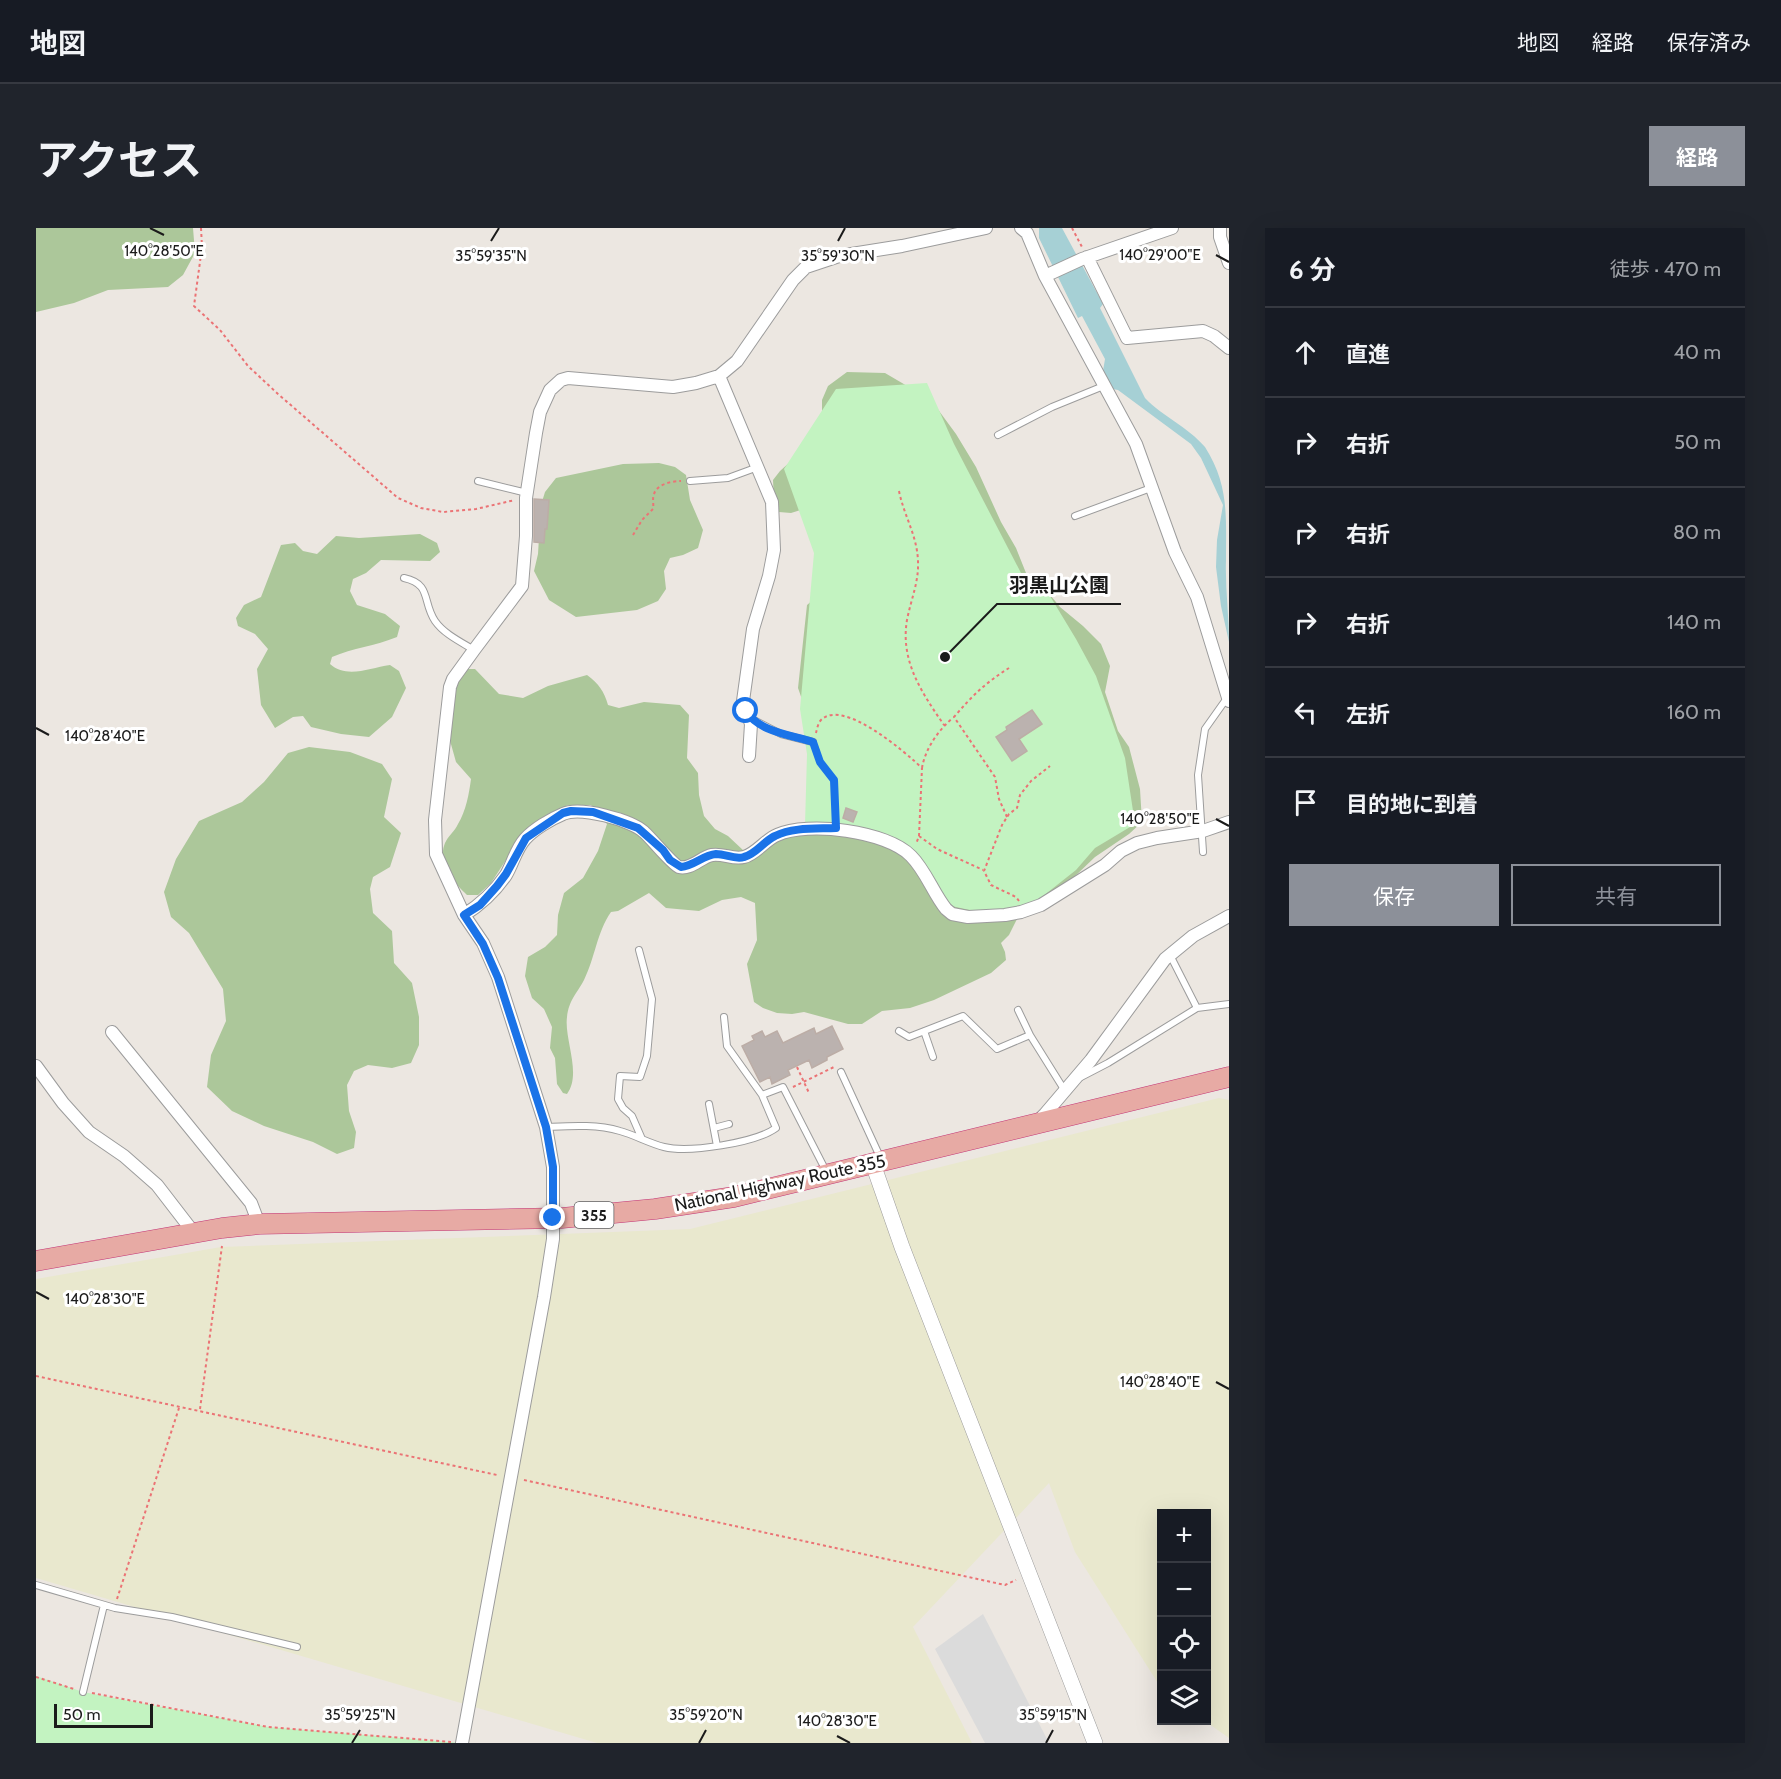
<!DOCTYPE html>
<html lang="ja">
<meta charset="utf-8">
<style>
body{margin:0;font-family:Cabin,"Noto Sans JP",sans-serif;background:#20242c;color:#f1f3f6}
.controls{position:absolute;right:18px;bottom:18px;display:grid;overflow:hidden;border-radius:0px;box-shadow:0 6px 24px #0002}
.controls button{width:54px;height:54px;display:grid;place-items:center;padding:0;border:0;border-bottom:2px solid #363941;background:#171b24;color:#f1f3f6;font:30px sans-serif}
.scale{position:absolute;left:18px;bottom:15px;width:99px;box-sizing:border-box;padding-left:6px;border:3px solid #1b1b1b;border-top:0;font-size:16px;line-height:21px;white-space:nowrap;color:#1b1b1b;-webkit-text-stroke:4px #fff;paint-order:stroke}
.stop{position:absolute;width:18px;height:18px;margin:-14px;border:4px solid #1a73e8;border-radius:50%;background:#fff}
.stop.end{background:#1a73e8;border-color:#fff;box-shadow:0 2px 6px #0008}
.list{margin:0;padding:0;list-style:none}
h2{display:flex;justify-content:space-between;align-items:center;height:78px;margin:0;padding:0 24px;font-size:26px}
h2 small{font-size:20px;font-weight:400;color:#9ea1a6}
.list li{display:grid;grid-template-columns:39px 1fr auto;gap:18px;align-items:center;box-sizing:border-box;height:90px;padding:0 24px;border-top:2px solid #363941}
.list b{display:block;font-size:22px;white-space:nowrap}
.list em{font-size:20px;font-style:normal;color:#9ea1a6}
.actions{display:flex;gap:12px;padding:18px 24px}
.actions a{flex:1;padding:14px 0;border:2px solid #8c9099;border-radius:0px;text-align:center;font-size:21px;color:#8c9099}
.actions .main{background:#8c9099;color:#fff}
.icon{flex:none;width:33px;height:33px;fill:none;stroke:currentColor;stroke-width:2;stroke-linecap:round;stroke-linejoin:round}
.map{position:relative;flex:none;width:1193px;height:1515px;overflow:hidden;border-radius:0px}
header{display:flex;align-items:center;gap:36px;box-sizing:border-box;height:84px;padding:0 30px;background:#171b24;border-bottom:2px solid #363941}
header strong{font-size:28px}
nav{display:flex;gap:33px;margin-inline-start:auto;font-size:21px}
.intro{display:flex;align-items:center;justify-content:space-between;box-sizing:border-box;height:144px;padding:0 36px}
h1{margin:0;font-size:42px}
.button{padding:15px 27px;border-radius:0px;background:#8c9099;color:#fff;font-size:21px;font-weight:700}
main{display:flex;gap:36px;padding:0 36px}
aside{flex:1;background:#171b24;border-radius:0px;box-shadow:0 6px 24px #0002}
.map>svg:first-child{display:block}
</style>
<header>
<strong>地図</strong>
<nav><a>地図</a><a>経路</a><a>保存済み</a></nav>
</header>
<div class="intro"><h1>アクセス</h1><a class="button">経路</a></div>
<main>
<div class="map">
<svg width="1193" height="1515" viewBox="0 0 1193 1515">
<rect width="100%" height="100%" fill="#ece7e1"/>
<!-- farmland -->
<path fill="#e9e8ce" d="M 1183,870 L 1193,872 L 1193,1510 L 1169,1493 L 1170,1286 L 1126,1286 L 1125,1460 L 1039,1324 L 1013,1255 L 877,1399 L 936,1515 L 561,1515 L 0,1350 L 0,1051 L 185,1019 L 654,1001 Z"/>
<!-- forest -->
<path fill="#acc79a" d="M 0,0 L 157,0 L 159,25 L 147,47 L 132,59 L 72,62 L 38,75 L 0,84 Z
M 811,144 L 849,145 L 895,172 L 920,206 L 940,239 L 965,294 L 980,320 L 990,345 L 1001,351 L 1024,379 L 1047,398 L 1065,416 L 1074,438 L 1069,464 L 1082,503 L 1093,519 L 1104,561 L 1106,594 L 1093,606 L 1059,629 L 1035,652 L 981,691 L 973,707 L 965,715 L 969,724 L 970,732 L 955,745 L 898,772 L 874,780 L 846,783 L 826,796 L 812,796 L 768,784 L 756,786 L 741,785 L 727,780 L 718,774 L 711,736 L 721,712 L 719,675 L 705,669 L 686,672 L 663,683 L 630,680 L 613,665 L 582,683 L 575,684 C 561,704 559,730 548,752 C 540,767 533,772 531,789 C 528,811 546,846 531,866 L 527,865 L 521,856 L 519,830 L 514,820 L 516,799 L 508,781 L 496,770 L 489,748 L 492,729 L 509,719 L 521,707 L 522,687 L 528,665 L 547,650 L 562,623 L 571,596 L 555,577 L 532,577 L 506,590 L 488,604 L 455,655 L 442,667 L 431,667 C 417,654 401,634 409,615 C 412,608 419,603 422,596 C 430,583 433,566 435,551 L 420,534 L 413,509 L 420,453 L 428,441 L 439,441 L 463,466 L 487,470 L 512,458 L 551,447 C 563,456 568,463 572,477 L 583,480 L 608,474 L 644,477 L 653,487 L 651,530 L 662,545 L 663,567 L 668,588 L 679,601 L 692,608 L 708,623 L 788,594 L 768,477 L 762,460 L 771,377 L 792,359 L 771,280 L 755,285 L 743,284 L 738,272 L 737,252 L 744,243 L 764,225 L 786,188 L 786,172 L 792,158 Z
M 623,235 L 639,239 L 650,247 L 654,272 L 667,302 L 662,320 L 647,327 L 634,330 L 628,343 L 630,361 L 622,373 L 601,382 L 540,389 L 513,372 L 498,343 L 502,326 L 505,277 L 509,264 L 520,250 L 587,236 Z
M 384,306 L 401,315 L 404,324 L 394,333 L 345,332 L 330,345 L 317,351 L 314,363 L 321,377 L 349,386 L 364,398 L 361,409 C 339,418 317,420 296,429 L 294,436 C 311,451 333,440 354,437 L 363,443 L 370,460 L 356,489 L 333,509 L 305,506 L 275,499 L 267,488 L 257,489 L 239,500 L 225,477 L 221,441 L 232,421 L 219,406 L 202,398 L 200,390 L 208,377 L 225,369 L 245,317 L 259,315 L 267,323 L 281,326 L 300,308 L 323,310 Z
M 273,519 L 314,524 L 346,536 L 356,551 L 348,589 L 365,605 L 354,639 L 337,649 L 334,661 L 337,685 L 356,703 L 358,735 L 376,755 L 383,789 L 383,817 L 375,835 L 356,840 L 332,837 L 318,843 L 311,857 L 313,883 L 320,904 L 318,920 L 301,926 L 277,914 L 228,898 L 196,883 L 171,859 L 175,827 L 190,793 L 187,761 L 153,705 L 135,689 L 128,664 L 140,631 L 163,593 L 206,574 L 228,554 L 252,525 Z"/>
<!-- park -->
<path fill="#c3f3c1" d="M 891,155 L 918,216 L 985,345 L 1014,368 L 1040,411 L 1060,448 L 1089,530 L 1099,596 L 1059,620 L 1040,642 L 997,676 L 977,682 L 938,683 L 911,677 L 868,628 L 856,620 L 769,597 L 771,526 L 764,481 L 778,325 L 748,241 L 800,161 Z
M 0,1448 L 47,1464 L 232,1499 L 424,1515 L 0,1515 Z"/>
<!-- parking -->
<path fill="#dbdbdb" d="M 947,1386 L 1013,1515 L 949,1515 L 899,1421 Z"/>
<!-- water -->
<path fill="#a6d0d5" d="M 1003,0 L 1026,0 L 1067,76 L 1064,80 L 1109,170 C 1127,189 1151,198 1169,219 C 1193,257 1190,287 1190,332 C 1189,359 1193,387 1193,414 L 1185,378 L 1180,339 L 1181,312 L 1187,277 L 1165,230 L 1155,216 L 1082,162 L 1077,161 L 1067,143 L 1069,131 L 1046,88 L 1042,90 L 1003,10 Z"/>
<!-- building -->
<path fill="#bbb2af" stroke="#bcada6" stroke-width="1.5" d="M 498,271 L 513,272 L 511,301 L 509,301 L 508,315 L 498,314 Z
M 996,482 L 1006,496 L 983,511 L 991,523 L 976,533 L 960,509 L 971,502 L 970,499 Z
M 810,580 L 821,584 L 817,594 L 807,590 Z
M 796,798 L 807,821 L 791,829 L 791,832 L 776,840 L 773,832 L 752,842 L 754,847 L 736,856 L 734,849 L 724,854 L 706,818 L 718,812 L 716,808 L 726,803 L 729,809 L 741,803 L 747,815 L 778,800 L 780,806 Z"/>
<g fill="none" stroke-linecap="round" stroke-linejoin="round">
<defs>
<path id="service" d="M 962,207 L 1016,179 L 1070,157
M 442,253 L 491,265
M 654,253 L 692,250 L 722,239
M 1039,288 L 1115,260
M 368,350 C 396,356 386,374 399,393 C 408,406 425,414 438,422
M 714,490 L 745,506 L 777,514
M 1167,624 L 1162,547 L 1169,501 L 1191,470
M 603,722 L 616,771 L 611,828 L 604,849 L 584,848 L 582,871 L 587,880 L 596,888 L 606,911
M 1134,727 L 1161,780
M 982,782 L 994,807
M 688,789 L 691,818 L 726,867
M 863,803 L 873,809 L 927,788 L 961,821 L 994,807 L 1029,863
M 888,803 L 897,829
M 805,844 L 845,931
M 1045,849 L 1072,835 L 1161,780 L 1193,776
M 673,876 L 681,918
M 510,899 C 534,898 560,896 584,903 C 599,907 612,915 628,919 C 653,925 719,915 740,900 L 726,867 L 747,859 L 790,943
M 678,900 L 693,896
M 0,1357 L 79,1380 L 136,1389 L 261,1419
M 47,1464 L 68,1377"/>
<path id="minor" d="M 985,0 L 991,5 L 1009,48 L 1100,216 L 1139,324 L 1161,369 L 1193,473
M 1184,0 L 1184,9 L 1193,35
M 1051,29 L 1091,110 L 1167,103 L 1178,108 L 1193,120
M 1009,48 L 1046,31 L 1136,0
M 683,148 L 736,274 L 738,322 L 733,348 L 717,401 L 707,473 L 715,496 L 713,528
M 428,687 C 444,677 459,663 470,647 C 477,635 480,621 489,611 C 498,601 515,591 527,586 C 544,578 595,592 608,604 C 615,610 636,636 643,639 C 655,642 665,629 676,627 C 687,625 697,632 708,629 C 720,626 729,612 741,607 C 772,593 851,603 875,628 C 890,643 897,665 910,681 L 916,686 L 932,689 L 969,687 L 985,684 L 1005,677 L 1069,637 L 1085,623 L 1101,615 L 1121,610 L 1167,603 L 1193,594
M 76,804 L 215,975 L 223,996
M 0,838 L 27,875 L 53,904 L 88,928 L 121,957 L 158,1005
M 1006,895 L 1005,890 L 1009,886 L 1055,832 L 1129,731 L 1157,708 L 1193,688
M 426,1515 L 508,1069 L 517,1011 L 517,939 L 510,899 L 462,749 L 447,715 L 428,687 L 400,626 L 399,592 L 414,459 L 417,451 L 438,422 L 486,358 L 490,308 L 490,270 L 500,205 L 504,184 L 514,162 L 525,152 L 532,150 L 637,159 L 660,155 L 683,148 L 701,133 L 757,52 L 770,39 L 803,28 L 866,18 L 950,0"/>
<path id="tertiary" d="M 837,936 L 866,1019 L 1059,1515"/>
<path id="trunk" d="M 0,1033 L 186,1000 L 223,996 L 526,990 L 619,981 L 698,969 L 1193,849"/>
</defs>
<!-- service casing -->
<use href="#service" stroke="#9c9c9c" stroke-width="8"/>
<!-- minor casing -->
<use href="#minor" stroke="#9c9c9c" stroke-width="14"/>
<!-- tertiary casing -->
<use href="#tertiary" stroke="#9c9c9c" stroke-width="16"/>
<!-- trunk casing -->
<use href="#trunk" stroke="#c33576" stroke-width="21"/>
<!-- path -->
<path stroke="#eb7375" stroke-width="2" stroke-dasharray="3 3" stroke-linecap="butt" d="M 165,0 L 166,19 L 158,78 L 184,102 L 212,138 L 242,166 L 362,270 L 385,280 L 407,284 L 440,281 L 479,272
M 1036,0 L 1046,19
M 863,263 C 868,288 881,307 882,333 C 883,354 875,371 871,392 C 864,433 886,465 908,497
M 597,307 L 606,292 L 617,281 C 618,276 616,271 618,266 C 621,256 636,253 645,253
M 780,505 C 781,501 782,495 785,492 C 807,470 869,524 886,540 L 883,608 L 880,616
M 779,522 L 785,534 L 798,552 L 800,589
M 886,540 C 889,521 903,501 917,490
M 971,589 L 963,571 L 959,549 L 918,489 C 936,468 949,455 973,440
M 883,608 L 901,621 L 947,642
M 983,673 L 980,669 L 955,657 L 948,643 L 966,597 L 973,586 L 981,580 L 984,567 L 995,553 L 1014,538
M 761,839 L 773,865
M 757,859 L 798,839
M 0,1148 L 461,1247
M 164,1181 L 186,1018
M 488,1252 L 969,1357 L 980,1352
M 81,1371 L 143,1180
M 0,1449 L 38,1461
M 56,1465 L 232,1499 L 415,1514"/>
<!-- service -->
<use href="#service" stroke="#fff" stroke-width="6"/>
<!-- minor -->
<use href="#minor" stroke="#fff" stroke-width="12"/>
<!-- tertiary -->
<use href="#tertiary" stroke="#fff" stroke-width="15"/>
<!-- trunk -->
<use href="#trunk" stroke="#e7aaa4" stroke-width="20"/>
</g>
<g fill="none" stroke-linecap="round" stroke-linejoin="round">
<!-- route -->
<path stroke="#1a73e8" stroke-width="8" d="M 517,990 L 517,939 L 510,899 L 462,750 L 447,716 L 428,687 L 444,677 L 461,658 L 470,646 L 490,610 L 527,585 L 535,583 L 557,584 L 602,600 L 627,622 L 634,632 L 645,639 C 658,638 667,627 680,626 C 690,626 699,632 708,629 C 720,626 728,613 739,608 C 757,599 781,601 800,600 L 798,552 L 784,534 L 777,514 C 755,507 723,504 710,483"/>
</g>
<!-- ticks -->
<path fill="none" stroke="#1b1b1b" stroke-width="2" d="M 114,0 L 128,7M 455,13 L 463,0M 802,13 L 809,0M 1180,27 L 1193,34M 0,500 L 13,507M 1180,591 L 1193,598M 0,1064 L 13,1071M 1180,1154 L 1193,1161M 801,1508 L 814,1515M 316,1515 L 324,1502M 663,1515 L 670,1502M 1010,1515 L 1017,1502"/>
<g text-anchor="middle" stroke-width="6" stroke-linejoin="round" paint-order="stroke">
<!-- shield labels -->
<rect fill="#fff" stroke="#5f5f5f" stroke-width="1.5" x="538.5" y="974" width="39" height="26" rx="4.5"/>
<g font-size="16" font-weight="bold" fill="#1b1b1b">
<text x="558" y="993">355</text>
</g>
<!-- street labels -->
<g font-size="18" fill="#1b1b1b" stroke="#fff">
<text transform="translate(744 955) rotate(-12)" y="6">National Highway Route 355</text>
</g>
</g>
<g font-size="15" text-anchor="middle" fill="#1b1b1b" stroke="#fff" stroke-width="6" stroke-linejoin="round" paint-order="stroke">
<text x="128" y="28">140°28'50"E</text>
<text x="1124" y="32">140°29'00"E</text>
<text x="455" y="33">35°59'35"N</text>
<text x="802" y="33">35°59'30"N</text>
<text x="69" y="513">140°28'40"E</text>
<text x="1124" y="596">140°28'50"E</text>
<text x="69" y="1076">140°28'30"E</text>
<text x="1124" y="1159">140°28'40"E</text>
<text x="324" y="1492">35°59'25"N</text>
<text x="670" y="1492">35°59'20"N</text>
<text x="1017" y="1492">35°59'15"N</text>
<text x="801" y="1498">140°28'30"E</text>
</g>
<!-- callouts -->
<path fill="none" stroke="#1b1b1b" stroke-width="2" d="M909 429L961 376H1085"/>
<circle fill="#1b1b1b" stroke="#fff" stroke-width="2" cx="909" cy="429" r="6"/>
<g font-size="20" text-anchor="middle" font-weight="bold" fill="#1b1b1b" stroke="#fff" stroke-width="6" stroke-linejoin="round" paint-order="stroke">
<text x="1023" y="364">羽黒山公園</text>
</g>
</svg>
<div class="controls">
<button>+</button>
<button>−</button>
<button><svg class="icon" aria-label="locate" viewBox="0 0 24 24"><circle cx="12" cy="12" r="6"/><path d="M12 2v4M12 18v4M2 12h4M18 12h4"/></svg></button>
<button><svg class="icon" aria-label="layers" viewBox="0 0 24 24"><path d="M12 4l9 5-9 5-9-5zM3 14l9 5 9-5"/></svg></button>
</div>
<div class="scale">50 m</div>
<div class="stop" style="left:710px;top:483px"></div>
<div class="stop end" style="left:517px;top:990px"></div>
</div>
<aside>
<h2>6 分<small>徒歩 · 470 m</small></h2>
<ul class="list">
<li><svg class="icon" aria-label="ahead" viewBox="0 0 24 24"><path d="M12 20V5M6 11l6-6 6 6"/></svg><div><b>直進</b></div><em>40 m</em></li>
<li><svg class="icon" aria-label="right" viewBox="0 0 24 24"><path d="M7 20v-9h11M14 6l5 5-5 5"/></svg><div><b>右折</b></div><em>50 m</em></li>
<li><svg class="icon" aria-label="right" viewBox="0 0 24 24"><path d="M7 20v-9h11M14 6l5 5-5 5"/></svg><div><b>右折</b></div><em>80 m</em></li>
<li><svg class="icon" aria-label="right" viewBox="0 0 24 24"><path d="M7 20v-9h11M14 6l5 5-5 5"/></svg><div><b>右折</b></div><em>140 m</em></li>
<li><svg class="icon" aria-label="left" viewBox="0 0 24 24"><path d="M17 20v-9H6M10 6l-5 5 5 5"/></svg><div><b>左折</b></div><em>160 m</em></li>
<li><svg class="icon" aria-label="arrive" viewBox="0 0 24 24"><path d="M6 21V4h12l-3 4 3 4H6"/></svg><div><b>目的地に到着</b></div></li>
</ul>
<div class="actions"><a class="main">保存</a><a>共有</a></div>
</aside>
</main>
